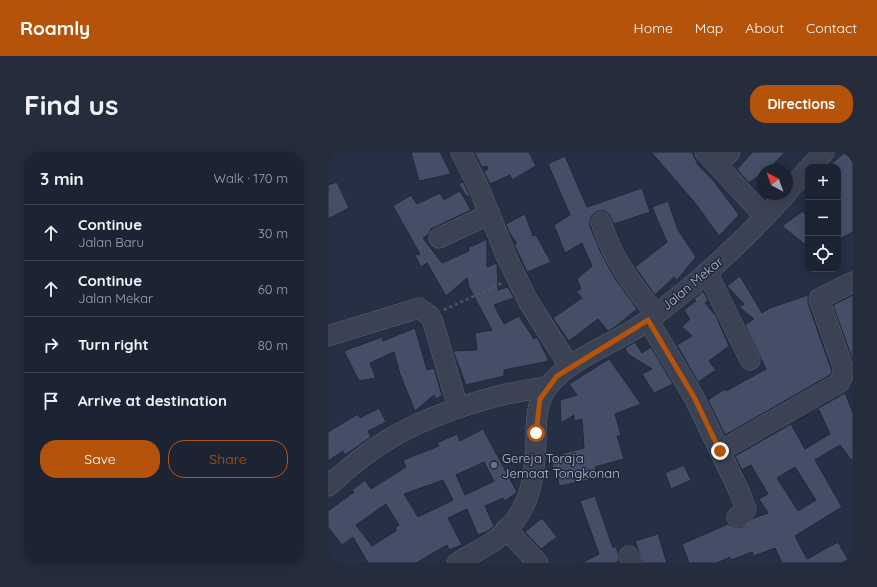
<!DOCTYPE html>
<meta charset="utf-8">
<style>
body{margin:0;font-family:Quicksand,sans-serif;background:#252c3c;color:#f1f3f6}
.controls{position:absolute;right:12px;top:12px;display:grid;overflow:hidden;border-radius:8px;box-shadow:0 2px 10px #0003}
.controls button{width:36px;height:36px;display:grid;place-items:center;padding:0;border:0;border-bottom:1px solid #3a414f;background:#1c2434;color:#f1f3f6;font:20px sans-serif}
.compass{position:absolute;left:429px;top:12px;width:36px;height:36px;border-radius:50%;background:#1c2434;box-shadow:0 2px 10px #0003;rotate:319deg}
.stop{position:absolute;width:12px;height:12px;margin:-9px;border:3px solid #b45309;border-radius:50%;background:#fff}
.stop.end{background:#b45309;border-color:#fff;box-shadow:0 1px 4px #0008}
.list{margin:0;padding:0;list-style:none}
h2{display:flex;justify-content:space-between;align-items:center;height:52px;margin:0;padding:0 16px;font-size:17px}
h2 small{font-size:13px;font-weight:400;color:#a0a4ac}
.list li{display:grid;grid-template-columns:26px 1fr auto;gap:12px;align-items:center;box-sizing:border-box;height:56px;padding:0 16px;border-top:1px solid #3a414f}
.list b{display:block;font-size:15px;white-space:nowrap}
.list p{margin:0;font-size:13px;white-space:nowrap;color:#a0a4ac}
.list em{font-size:13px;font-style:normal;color:#a0a4ac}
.actions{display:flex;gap:8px;padding:12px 16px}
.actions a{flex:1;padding:9px 0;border:1px solid #b45309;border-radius:16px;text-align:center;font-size:14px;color:#b45309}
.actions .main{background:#b45309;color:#fff}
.icon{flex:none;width:22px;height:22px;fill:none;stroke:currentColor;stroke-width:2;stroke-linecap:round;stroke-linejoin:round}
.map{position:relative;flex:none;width:525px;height:411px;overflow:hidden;border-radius:16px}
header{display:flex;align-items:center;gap:24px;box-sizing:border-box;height:56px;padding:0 20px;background:#b45309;color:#fff}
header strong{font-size:19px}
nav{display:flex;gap:22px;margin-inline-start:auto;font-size:14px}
.intro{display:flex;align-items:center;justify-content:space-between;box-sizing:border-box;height:96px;padding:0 24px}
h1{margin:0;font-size:28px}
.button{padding:10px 18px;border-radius:16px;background:#b45309;color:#fff;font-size:14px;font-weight:700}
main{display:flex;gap:24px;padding:0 24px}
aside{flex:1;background:#1c2434;border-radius:16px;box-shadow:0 2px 10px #0003}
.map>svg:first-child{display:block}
</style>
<header>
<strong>Roamly</strong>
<nav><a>Home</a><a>Map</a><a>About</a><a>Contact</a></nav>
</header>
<div class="intro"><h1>Find us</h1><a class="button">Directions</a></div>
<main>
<aside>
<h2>3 min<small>Walk · 170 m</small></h2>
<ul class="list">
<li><svg class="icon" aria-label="ahead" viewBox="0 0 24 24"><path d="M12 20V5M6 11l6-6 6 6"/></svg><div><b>Continue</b><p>Jalan Baru</p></div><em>30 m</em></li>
<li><svg class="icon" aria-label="ahead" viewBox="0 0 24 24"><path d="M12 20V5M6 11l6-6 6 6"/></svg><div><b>Continue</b><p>Jalan Mekar</p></div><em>60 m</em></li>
<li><svg class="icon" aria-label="right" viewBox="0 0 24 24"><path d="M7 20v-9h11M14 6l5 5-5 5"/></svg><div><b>Turn right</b></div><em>80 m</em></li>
<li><svg class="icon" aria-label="arrive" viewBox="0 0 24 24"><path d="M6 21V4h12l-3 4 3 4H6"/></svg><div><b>Arrive at destination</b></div></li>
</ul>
<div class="actions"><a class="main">Save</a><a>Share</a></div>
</aside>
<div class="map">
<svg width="525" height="411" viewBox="0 0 525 411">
<rect width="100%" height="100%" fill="#253045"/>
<!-- building -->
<path fill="#444f67" stroke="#21293c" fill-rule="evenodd" d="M 83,0 L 112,0 L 123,22 L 91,29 Z
M 146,0 L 201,0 L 208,14 L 184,28 L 182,23 L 162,32 L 156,20 L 160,17 L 159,14 L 154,15 Z
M 323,0 L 364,0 L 370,13 L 385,28 L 411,63 L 391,84 L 368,52 Z
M 425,0 L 457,0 L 440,18 L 435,18 L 435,20 L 421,31 L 409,17 Z
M 517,0 L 525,0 L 525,80 L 510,88 L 510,15 L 500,15 Z
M 237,4 L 259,55 L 314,36 L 322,60 L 286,72 L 281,62 L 276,59 L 270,59 L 264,63 L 262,68 L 262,74 L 273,101 L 286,125 L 309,157 L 287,175 L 280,179 L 270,167 L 241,189 L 225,166 L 254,146 L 248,139 L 253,137 L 249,127 L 264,114 L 254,91 L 237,101 L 226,73 L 242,63 L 220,12 Z
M 9,30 L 21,56 L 0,67 L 0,33 Z
M 135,30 L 142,43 L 139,45 L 131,32 Z
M 132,39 L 143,58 L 103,77 L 100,83 L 95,86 L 114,111 L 141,99 L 140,96 L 159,87 L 159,115 L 169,111 L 170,138 L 180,135 L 186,146 L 166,153 L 176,172 L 191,164 L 206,187 L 209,185 L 221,209 L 176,218 L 176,224 L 138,233 L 125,199 L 149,198 L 147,181 L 164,178 L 141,135 L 139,126 L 118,144 L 99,111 L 93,115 L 87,103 L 92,102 L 65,54 L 83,43 L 89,52 L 112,41 L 116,48 Z
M 340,49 L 350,78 L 368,105 L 349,128 L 346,125 L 327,143 L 307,115 L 339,90 L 324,55 Z
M 475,59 L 480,67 L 480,95 L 454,74 Z
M 197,62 L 205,84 L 208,83 L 223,110 L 199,120 L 186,92 L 189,91 L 182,82 L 178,72 Z
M 412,124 L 434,161 L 442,156 L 480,143 L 480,151 L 504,220 L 502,223 L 397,283 L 380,248 L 397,237 L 398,239 L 438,217 L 417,173 L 426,167 L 411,155 L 416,152 L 399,134 Z
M 375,139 L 380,148 L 377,151 L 388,164 L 401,194 L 381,209 L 388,218 L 370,230 L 349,193 L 364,184 L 354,175 L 362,167 L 356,158 L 368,149 L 366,147 Z
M 525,143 L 525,209 L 505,153 Z
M 87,176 L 99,218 L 106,216 L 114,244 L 108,247 L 106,243 L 87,259 L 72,222 L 66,200 L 42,211 L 48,226 L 31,229 L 16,199 L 54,185 L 55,189 Z
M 307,190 L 314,201 L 323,195 L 345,232 L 326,241 L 314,222 L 324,217 L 300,202 L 297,196 Z
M 281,207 L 313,252 L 287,262 L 293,283 L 289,284 L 296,307 L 267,315 L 270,326 L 231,334 L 228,315 L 225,316 L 222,305 L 256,296 L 254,267 L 246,269 L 246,263 L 233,271 L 232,248 L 249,243 L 241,232 Z
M 517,241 L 525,261 L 525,310 L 512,293 L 487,308 L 514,355 L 467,384 L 479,407 L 510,390 L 522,411 L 454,411 L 447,396 L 426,404 L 424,400 L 403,408 L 402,405 L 389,411 L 361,411 L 354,392 L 400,372 L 408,376 L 414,375 L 426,366 L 440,361 L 431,347 L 440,342 L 423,313 L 414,318 L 407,304 L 463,272 L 477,297 L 502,282 L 491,258 L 470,268 ZM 467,315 L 488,348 L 470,359 L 449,326 Z
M 51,256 L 58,270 L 40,279 L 43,285 L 17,303 L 15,299 L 0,309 L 0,280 L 30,262 L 32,266 Z
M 155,277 L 189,340 L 177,349 L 175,346 L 157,354 L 166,374 L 160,379 L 150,383 L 139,357 L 120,366 L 134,393 L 121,398 L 119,393 L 88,411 L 40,411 L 25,385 L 14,393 L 0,375 L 0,359 L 26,340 L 24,338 L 37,328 L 43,337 L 78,315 L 75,308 L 111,294 L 109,291 L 129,282 L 132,289 ZM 156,310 L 166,329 L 137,343 L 128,323 ZM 115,328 L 125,348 L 90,365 L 76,342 ZM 58,352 L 71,373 L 67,376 L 69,378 L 44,394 L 28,373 Z
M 356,313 L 363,328 L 343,337 L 337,321 Z
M 267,344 L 285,396 L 287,394 L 290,400 L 291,409 L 286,411 L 254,411 L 271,402 L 252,349 Z
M 214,366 L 229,385 L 213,397 L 197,380 Z
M 330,382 L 339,411 L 315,411 L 307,389 Z"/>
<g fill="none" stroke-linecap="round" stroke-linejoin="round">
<defs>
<path id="minor" d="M 133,0 L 151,36 L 180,108 L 200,149 L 242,215
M 377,0 L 437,65
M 389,13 L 402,0
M 482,15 L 496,0
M 459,40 L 480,17
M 273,70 C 284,106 304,133 328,162
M 111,86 L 162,62
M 379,120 L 422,208
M 320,168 L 366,245 L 411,339 L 418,357 L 415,362 L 409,365
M 0,184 L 91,156 L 102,164 L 105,170 L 130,256
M 392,299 L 511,231 L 515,223 L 515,215 L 491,147 L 525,130
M 0,334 C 14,322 28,309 43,299 C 87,266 166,241 220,235
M 178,377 L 210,411
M 301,404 L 304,411
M 129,411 C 140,404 152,398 163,391 C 202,364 207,329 208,285 C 208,266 209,248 221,233 C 245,204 289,191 319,169 C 369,132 416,89 458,42"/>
</defs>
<!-- minor casing -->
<use href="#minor" stroke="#596071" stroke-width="21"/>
<!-- path -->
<path stroke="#465c62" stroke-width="2.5" stroke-dasharray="3 3" stroke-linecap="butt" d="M 116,158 L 174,131"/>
<!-- minor -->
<use href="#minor" stroke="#3a4254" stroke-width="20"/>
</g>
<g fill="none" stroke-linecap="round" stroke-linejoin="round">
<!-- route -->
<path stroke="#b45309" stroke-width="5" d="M 208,281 L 212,247 L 229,224 L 320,168 L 366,245 L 392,299"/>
</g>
<!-- markers -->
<circle fill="#6b7280" stroke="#1f273a" stroke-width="1.5" cx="166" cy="313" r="4"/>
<g text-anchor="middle" stroke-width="3" stroke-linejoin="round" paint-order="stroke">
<!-- street labels -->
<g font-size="13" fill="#b8bece" stroke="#1f273a">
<text transform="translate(364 131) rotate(-40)" y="5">Jalan Mekar</text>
</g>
<!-- poi labels -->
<g font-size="13" fill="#b8bece" stroke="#1f273a" text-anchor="start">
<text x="174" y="311">Gereja Toraja<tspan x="174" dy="15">Jemaat Tongkonan</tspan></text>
</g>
</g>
</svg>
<div class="controls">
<button>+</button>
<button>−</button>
<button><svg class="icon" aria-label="locate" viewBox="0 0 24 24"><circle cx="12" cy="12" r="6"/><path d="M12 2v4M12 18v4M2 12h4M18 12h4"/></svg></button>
</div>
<svg class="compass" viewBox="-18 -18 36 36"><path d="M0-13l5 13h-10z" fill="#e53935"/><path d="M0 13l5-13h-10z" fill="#a0a4ac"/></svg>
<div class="stop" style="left:208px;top:281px"></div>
<div class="stop end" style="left:392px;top:299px"></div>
</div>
</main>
